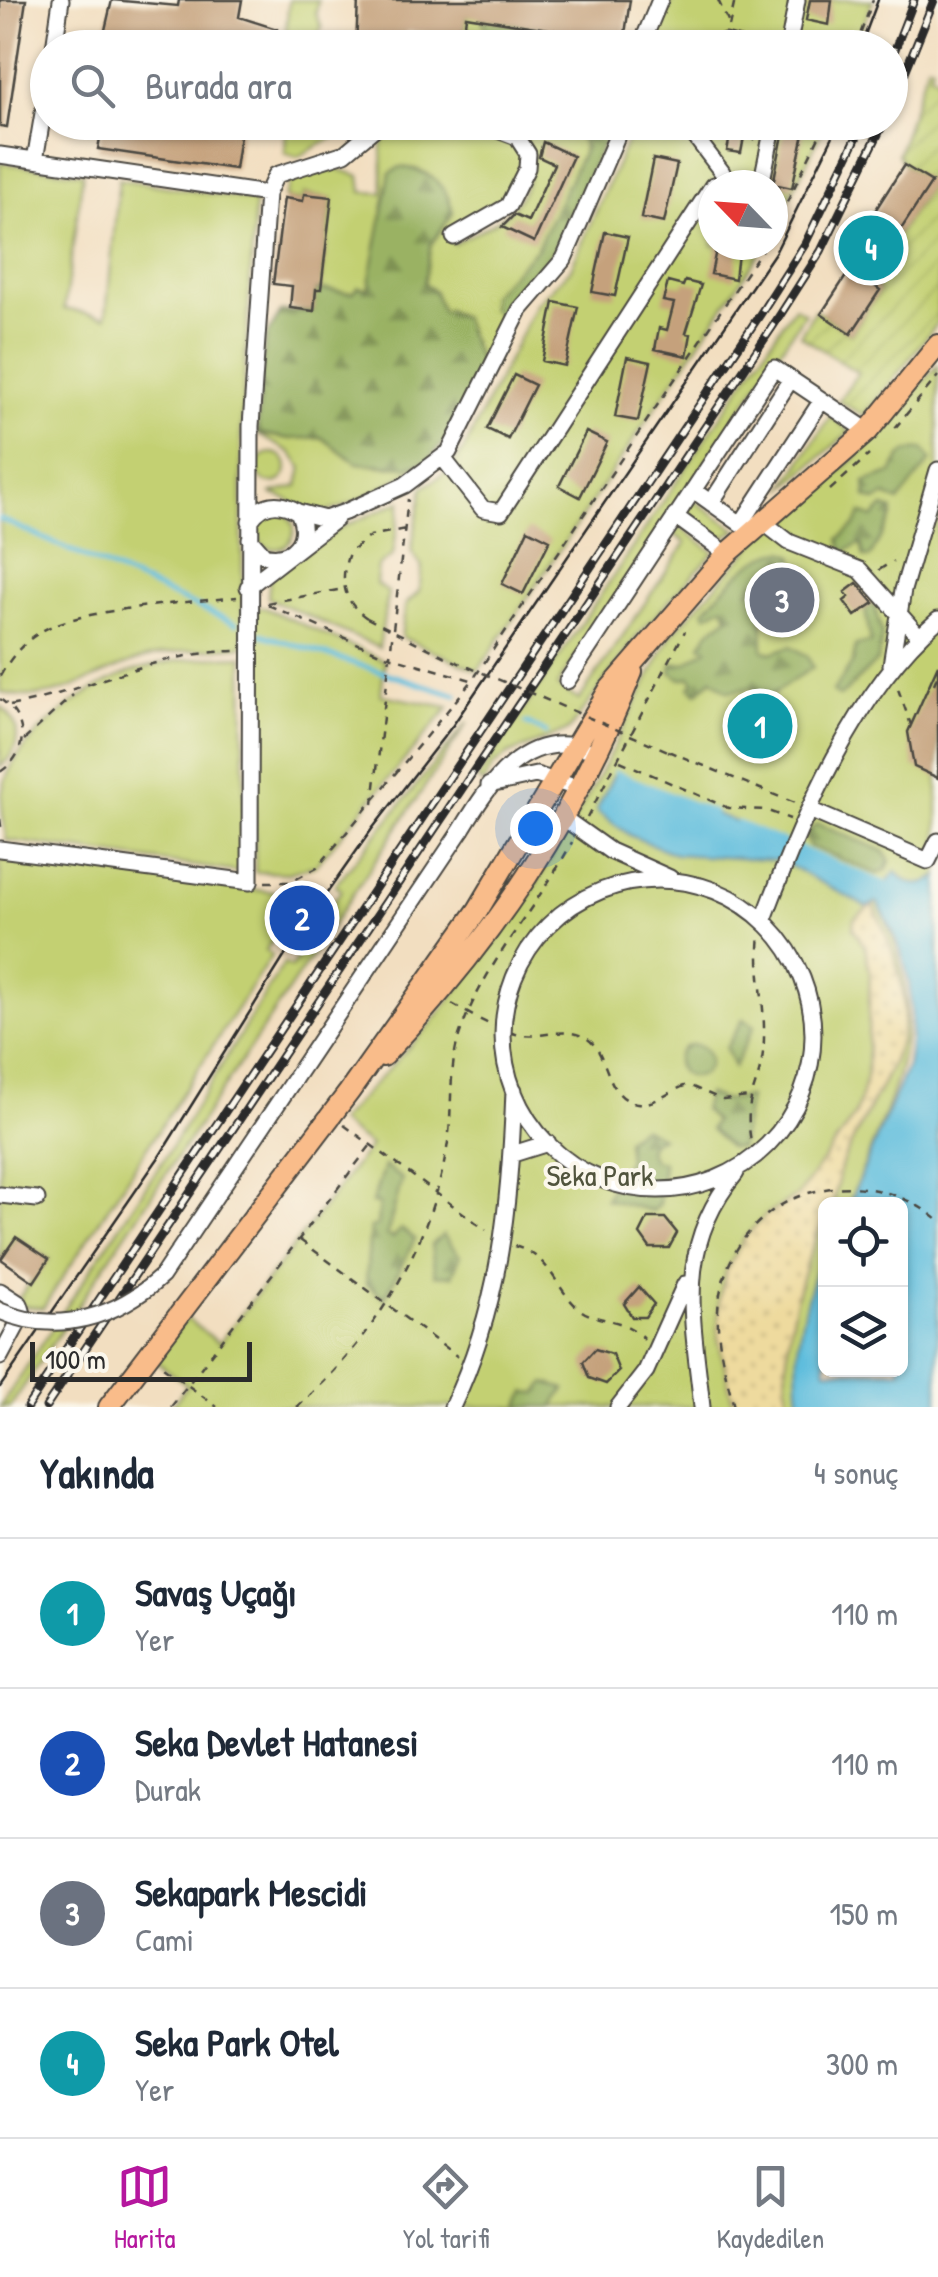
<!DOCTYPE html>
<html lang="tr">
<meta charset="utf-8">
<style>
body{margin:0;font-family:"Patrick Hand",sans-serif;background:#f6f6f7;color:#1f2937}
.controls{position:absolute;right:30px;bottom:30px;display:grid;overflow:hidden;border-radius:15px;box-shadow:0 2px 8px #0004}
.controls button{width:90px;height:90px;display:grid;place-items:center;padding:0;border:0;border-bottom:2px solid #e0e1e3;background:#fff;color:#1f2937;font:50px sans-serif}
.compass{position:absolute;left:698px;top:170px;width:90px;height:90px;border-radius:50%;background:#fff;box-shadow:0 2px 8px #0004;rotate:295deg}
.scale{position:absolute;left:30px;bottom:25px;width:222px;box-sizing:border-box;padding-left:10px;border:5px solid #2b2b2b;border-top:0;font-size:28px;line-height:35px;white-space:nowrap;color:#2b2b2b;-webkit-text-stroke:8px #fbf7ec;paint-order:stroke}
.you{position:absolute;left:535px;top:828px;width:35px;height:35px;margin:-25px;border:8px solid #fff;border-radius:50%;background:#1a73e8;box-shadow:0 0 0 15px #1a73e833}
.badge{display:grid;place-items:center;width:65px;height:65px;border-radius:50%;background:#b5179e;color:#fff;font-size:32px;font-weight:700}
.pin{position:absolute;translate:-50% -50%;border:5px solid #fff;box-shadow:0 2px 10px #0006}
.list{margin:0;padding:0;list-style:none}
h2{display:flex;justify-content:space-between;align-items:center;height:130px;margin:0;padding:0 40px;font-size:42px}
h2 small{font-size:32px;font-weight:400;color:#747a83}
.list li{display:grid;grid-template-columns:65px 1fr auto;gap:30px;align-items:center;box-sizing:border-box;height:150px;padding:0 40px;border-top:2px solid #e0e1e3}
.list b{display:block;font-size:38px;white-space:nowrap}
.list p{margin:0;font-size:32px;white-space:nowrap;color:#747a83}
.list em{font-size:32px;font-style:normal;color:#747a83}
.icon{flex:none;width:55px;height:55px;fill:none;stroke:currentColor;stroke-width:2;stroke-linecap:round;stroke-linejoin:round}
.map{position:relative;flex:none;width:938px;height:1407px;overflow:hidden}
.search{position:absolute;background:#fff;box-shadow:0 2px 8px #0004;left:30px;right:30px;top:30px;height:110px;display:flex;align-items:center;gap:25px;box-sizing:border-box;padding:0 35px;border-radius:55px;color:#747a83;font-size:38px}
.sheet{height:730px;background:#fff}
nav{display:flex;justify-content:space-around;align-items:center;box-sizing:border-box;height:140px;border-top:2px solid #e0e1e3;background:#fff;font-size:28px;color:#747a83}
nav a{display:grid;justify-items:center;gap:5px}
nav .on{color:#b5179e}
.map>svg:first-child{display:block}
</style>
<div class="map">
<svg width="938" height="1407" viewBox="0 0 938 1407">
<defs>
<pattern id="forest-firs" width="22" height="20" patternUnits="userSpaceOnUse" patternTransform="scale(2.5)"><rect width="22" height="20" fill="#9ab264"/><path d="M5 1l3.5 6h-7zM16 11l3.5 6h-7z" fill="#7e9153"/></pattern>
<pattern id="sand-dots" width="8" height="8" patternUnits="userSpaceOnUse" patternTransform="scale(2.5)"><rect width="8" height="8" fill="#eeda9e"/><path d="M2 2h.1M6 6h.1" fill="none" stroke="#cb8" stroke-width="1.8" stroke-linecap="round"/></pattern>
<pattern id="garden-furrows" width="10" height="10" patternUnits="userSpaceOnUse" patternTransform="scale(2.5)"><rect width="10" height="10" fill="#c3d072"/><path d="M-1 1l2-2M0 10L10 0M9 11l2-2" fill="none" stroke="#a8b363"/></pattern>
</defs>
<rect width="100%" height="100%" fill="#fbf7ec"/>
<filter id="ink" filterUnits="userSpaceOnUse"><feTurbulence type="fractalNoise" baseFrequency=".01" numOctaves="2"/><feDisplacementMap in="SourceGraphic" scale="20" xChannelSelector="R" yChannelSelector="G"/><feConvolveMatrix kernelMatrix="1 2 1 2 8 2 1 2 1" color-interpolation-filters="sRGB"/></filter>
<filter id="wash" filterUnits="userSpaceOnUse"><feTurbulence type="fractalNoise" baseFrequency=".0048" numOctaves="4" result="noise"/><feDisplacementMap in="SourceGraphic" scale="40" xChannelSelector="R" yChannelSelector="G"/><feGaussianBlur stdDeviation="2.25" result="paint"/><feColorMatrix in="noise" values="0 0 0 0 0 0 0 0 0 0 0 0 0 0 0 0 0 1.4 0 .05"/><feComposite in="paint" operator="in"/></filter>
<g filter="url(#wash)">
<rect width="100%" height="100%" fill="#f2dec0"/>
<!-- green -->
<path fill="#c3d072" stroke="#777e4e" stroke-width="2.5" d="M 289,0 L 318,0 L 316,14 L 322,28 L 315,40 L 285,38 Z
M 469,0 L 484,0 L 488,32 L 509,47 L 462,48 Z
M 673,0 L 873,0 L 855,47 L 651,48 Z
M 286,123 L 286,122 L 361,123 L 297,157 L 285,153 Z
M 390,123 C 430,123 496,115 523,153 C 521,203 481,210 449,236 L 454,244 C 471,233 494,226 509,211 C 536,182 544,136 499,123 L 570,123 C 582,135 586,144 580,159 L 537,248 L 491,295 L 491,309 L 507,315 L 482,368 L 462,317 L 447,310 L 442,313 L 434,291 L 424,284 L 431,244 L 453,213 C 448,185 419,156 390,173 L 369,289 L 358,287 L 352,293 L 321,289 L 332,198 L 304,194 L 303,201 L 284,198 L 292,177 L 338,169 L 360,176 L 362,192 L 383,193 L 382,145 Z
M 635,123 L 826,123 L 773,231 L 773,185 L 713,185 L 713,245 L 765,245 L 478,671 L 401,637 L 406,604 L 419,592 L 422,567 L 411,551 L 423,488 L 449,470 L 463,451 L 536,304 L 570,270 Z
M 0,163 L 83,173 L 64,309 L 106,317 L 119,179 L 255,201 L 241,428 L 243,646 C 210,649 174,650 142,659 C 92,674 54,708 0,692 Z
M 794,307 L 805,313 L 557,686 L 579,700 L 686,543 L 674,534 L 679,526 L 714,552 L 637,636 L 569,730 L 507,755 L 493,766 L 483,784 L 477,779 Z
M 938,365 L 938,876 C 922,889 908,886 896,871 L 877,901 C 938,1024 893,1088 849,1204 L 826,1204 C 825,1273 791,1338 800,1407 L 171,1407 L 187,1385 L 154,1360 L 186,1318 L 219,1343 L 370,1146 L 338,1122 L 430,1025 L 524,905 L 594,785 L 671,635 L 759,539 L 856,457 Z
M 831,415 L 850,432 L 783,489 Z
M 257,434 L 291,439 L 321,437 C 330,441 332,446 340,452 C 363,470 401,469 428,461 C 404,474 347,512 321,512 C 301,513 290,496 270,494 L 298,486 L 302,467 L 290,452 Z
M257 468a15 15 0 1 1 30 0a15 15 0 1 1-30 0Z
M 692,499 L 737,530 L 718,540 L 685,516 Z
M 401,501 L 393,555 L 378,566 L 376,584 L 388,592 L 379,648 L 268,598 L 270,576 L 340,528 Z
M256 530a19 19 0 1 1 38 0a19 19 0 1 1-38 0Z
M 263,607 L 385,661 L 381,695 L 449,707 L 316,865 L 288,873 L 255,872 L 254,609 Z
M 243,656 L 245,873 L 6,840 C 5,825 0,808 2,794 C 5,769 24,746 41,730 C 103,670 160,657 243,656 Z
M 0,706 C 23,723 22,749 0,767 Z
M 468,722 L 10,1407 L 0,1407 L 164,1159 L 284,963 L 291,967 L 341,890 L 335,885 Z
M 0,859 L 281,893 L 291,912 L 266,950 L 272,955 L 43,1308 L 20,1306 L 20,1296 L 49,1259 L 16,1237 L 0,1260 Z"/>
<!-- forest -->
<path fill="url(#forest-firs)" stroke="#626e48" stroke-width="2.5" d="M 481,18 L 624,41 L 628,47 L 509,47 L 488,32 Z
M 570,123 L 613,123 L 553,252 L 503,317 L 491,309 L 491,295 L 537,248 L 585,147 Z
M 400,167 C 428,169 448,186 453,213 L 431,244 L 424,284 L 434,291 L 442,312 L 447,310 L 462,318 L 482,368 L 446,440 L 428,461 L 406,467 L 357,463 L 321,437 L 291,439 L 257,433 L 263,355 L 267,335 L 281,312 L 313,311 L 316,289 L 352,293 L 358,287 L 368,289 L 390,173 Z
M 923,449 L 931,460 L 898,502 L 885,495 L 876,501 L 866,497 L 865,482 L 892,473 C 902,455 899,451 923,449 Z
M 884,507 L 893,510 L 892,517 L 870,557 L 864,557 L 861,543 L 843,552 L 839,539 L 856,525 L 861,513 L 873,518 Z
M 784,551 L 794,556 L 796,579 L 762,581 L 763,650 L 771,653 L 791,646 L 807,656 L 813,667 L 766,699 L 752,688 L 728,691 L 712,679 L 697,693 L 690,687 L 694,682 L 690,677 L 681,679 L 671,672 L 672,664 L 686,663 L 707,649 L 701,645 L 709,631 L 729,617 L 723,606 L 706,615 L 704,610 C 728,586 749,555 784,551 Z
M 874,603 L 882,635 L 878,660 L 840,697 L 833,692 L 853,662 L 856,645 L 871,642 L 865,609 Z
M 817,824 L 884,851 L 890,861 L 887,870 L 877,874 L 809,846 L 805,834 Z
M 743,1019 L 754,1026 L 734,1067 L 726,1048 Z
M677 1061a16 16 0 1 1 32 0a16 16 0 1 1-32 0Z
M 707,1094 L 723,1100 L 749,1097 L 740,1148 L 729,1147 L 710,1129 L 714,1121 L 703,1110 Z
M 642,1127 L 661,1137 L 651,1142 L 648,1150 L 653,1160 L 663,1162 L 659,1204 L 652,1211 L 605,1199 L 628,1159 L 626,1139 Z
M 384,1166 L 402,1179 L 387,1235 L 393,1238 L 401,1229 L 415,1239 L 385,1298 L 366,1284 L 370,1228 L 377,1226 L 379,1204 L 372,1203 Z
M 443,1235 L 460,1256 L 452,1276 L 435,1275 L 431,1245 Z
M 545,1383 L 565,1389 L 553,1407 L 519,1407 L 526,1392 L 538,1393 Z"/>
<!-- sand -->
<path fill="url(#sand-dots)" stroke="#8c8264" stroke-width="2.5" d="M 873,904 C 932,1035 898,1044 844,1159 C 837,1174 838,1190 832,1204 L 826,1204 L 825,1217 C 798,1278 781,1340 788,1407 L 734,1407 L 718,1338 L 719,1299 L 726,1271 L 745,1237 L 766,1215 L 798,1195 L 854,1117 L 861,1097 L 867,1072 L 870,972 L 865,947 L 853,928 L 854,919 Z"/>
<!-- garden -->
<path fill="url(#garden-furrows)" stroke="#777e4e" stroke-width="2.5" d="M 928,64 L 933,66 L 931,74 L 938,77 L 938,322 L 865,416 L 838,401 L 858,373 L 800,335 L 815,310 L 851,334 L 880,290 L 876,287 L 882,278 L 866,267 L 880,262 L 931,183 L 904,165 L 898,154 Z"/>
<!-- water -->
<path fill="#5fbddd" stroke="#457484" stroke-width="2.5" d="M 615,772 L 886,884 L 896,871 C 907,887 923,889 938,876 L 938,1407 L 800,1407 C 792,1350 802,1302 825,1249 L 826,1370 L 900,1370 L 900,1204 L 849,1204 L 907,1066 C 917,1003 911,957 877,902 L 867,907 L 781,861 L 675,854 L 631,836 L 596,811 Z"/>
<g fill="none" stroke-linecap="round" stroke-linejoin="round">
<!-- stream -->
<path stroke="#5fbddd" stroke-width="5" d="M 0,519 L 236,624
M 260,634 L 456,695
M 526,723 L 546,733
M 615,772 L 714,813
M 738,823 L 886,884"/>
</g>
<g id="blocks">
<!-- building -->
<path fill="#c5a17b" d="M 0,0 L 26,0 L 7,127 L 0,126 Z
M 112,0 L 178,6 L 179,0 L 242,0 L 239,17 L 277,29 L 274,48 L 111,48 L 102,43 Z
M 358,0 L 630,0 L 624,41 L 466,16 L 463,39 L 407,31 L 404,48 L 356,48 Z
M 810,0 L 832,0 L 829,25 L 806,20 Z
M 111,122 L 242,122 L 235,169 L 98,149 L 102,127 L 110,128 Z
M 733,122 L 756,126 L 754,139 L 744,137 L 741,153 L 727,151 Z
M 785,125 L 805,129 L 792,188 L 773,184 Z
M 543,142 L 573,156 L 534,242 L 502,227 L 514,215 L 528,221 L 554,164 L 539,157 Z
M 653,159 L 677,164 L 664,223 L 641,218 Z
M 904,165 L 932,182 L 873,272 L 882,278 L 876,287 L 880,290 L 851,334 L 821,314 L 852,267 L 848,256 L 852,247 Z
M 304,194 L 332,197 L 321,289 L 316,289 L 314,311 L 290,308 L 292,286 L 273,284 L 284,198 L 303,201 Z
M 605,232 L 628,237 L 615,296 L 592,292 Z
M 717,245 L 739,245 L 735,279 L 711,274 Z
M 685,281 L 701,285 L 686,333 L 691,334 L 687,356 L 655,349 L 659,328 L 667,330 L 674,303 L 663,301 L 668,282 L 683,286 Z
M 554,302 L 578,307 L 565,366 L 542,361 Z
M 627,357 L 651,362 L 638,421 L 615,417 Z
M 514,375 L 535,385 L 508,439 L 487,429 Z
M 586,432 L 607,442 L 580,497 L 559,486 Z
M 528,529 L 550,540 L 523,594 L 502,584 Z
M 796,579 L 799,621 L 764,623 L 762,580 Z
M 857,583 L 874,603 L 855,616 L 844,601 L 849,597 L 845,592 Z
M 938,665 L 938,778 L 914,767 L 908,732 Z
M 648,1218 L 665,1218 L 677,1233 L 669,1248 L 650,1248 L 640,1234 Z
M 16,1237 L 49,1259 L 34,1282 L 1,1259 Z
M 639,1287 L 654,1304 L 645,1317 L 632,1317 L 624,1304 Z
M 595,1349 L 612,1354 L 619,1371 L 606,1384 L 589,1378 L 583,1362 Z"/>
</g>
</g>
<g filter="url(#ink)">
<use href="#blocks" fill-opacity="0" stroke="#494641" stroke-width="2.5"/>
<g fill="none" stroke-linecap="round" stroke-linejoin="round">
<defs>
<path id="minor" d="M 725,42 L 746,48
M 54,48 L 61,0
M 640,48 L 660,0
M 788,48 L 797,0
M 684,122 L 722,172
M 0,155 L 267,194
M 35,160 L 48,84
M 761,185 L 774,122
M 454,237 L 508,206 L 527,168 L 528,154 L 517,137 L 477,122
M 443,458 L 483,509 L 501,512 L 713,185
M 693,490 L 741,524 L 822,400
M 711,503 L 791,379
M 298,512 L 325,519 L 345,512 L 405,485 L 449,452 L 520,310 L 564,259 L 623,122
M 675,516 L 727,554
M 763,522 L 789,542 L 860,570 L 919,636
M 250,539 L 264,555 C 293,562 311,539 298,512 C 279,500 262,502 250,521
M 248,587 L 336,519
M 891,665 L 903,590 L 938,470
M 567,681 L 774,368 L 868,431
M 489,785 L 536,775 L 581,789
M 812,811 L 928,861 L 938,841
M 565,819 L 610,851 L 670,878
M 462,829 C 489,785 523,731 584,748
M 0,849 L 250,882 L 251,426 L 267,194 L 276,175 L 345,153 L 382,122
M503 1035a155 155 0 1 1 310 0a155 155 0 1 1-310 0Z
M 764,919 C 801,820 856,689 938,620
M 513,1154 L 548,1143
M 0,1195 L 37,1199
M 0,1291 L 20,1304 L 23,1314 L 0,1357
M 452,1407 C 501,1305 510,1202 514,1090
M 618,1407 L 646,1371 L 685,1284
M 702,1407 C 693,1319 674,1248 736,1173"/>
<path id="major" d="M 383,1056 C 495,937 572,823 632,672
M 109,1407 L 349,1092 L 478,910 L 609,690 L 727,554 L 868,431 L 938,345"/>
</defs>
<!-- minor casing -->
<use href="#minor" stroke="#494641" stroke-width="19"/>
<!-- major casing -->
<use href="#major" stroke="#494641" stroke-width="24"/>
<!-- path -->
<path stroke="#494641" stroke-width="2.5" stroke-dasharray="8 8" stroke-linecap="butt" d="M 718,0 L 729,24
M 729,27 L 735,0
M 855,48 L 873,0
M 773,231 L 826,122
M 895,428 L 938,376
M 830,490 L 869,455
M 879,570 L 893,561
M 267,603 L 343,589
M 268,605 L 382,654 L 471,680
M 367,618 C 343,602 339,580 349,553 L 370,536 L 405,529
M 0,676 C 11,657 23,642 42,631 C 80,608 189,603 237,597
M 934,684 L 938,674
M 898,689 L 911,725
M 0,699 C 28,718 30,753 0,772
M 10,706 C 91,690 150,653 235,651
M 24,740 L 73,695
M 668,751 L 797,804
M 620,761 L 728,808 L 765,810 L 790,819
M 373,804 L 408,499
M 587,818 L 685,631
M 0,819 L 2,832
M 265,882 L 290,882 L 317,868 L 472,681 L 765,245
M 452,1004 C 471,1015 495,1029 516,1034 C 540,1040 564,1025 586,1038 C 610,1052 604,1098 637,1103 C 656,1106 671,1089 688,1085 L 723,1100 L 749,1097
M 344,1125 L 486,1230
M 754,1154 C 738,1094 763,1090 764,1038 C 765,1003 756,970 760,935
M 300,1240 L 458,1357
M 514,1246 C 550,1256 552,1282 575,1305 C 593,1325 622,1314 644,1339
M 163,1367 L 217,1407
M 171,1407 L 370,1146
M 297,1407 C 371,1343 427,1252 446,1154 C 454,1115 447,1071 460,1033 C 485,962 537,908 572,842
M 734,1407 C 724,1367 711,1326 722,1285 C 748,1186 863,1158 938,1220"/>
<!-- minor -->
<use href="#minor" stroke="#fff" stroke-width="15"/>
<!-- major -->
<use href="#major" stroke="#f9bc8a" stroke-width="20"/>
<!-- tram -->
<path stroke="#2b2b2b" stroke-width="2.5" d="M 860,48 L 878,0
M 0,1387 L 159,1157 L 301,930 L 372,829 L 453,725 L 776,251 L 840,122"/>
<defs>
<path id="rail" d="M 890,62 L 914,0
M 890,109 L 934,0
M 27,1407 L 759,316 L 805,244 L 864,122
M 46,1407 L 773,326 L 821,251 L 884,122"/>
</defs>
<!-- rail casing -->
<use href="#rail" stroke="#2b2b2b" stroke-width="9"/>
<!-- rail -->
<use href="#rail" stroke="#fbf7ec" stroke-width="5" stroke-dasharray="15" stroke-linecap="butt"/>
<defs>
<path id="minor-bridge" d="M 0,1311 C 58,1336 117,1317 162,1276 L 462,829"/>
</defs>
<!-- minor-bridge casing -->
<use href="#minor-bridge" stroke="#494641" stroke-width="19" stroke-linecap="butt"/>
<!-- path-bridge -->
<path stroke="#494641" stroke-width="2.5" stroke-dasharray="8 8" stroke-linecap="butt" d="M 367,618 L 452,660 L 668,751"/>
<!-- minor-bridge -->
<use href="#minor-bridge" stroke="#fff" stroke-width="15"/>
</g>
</g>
<g text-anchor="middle" stroke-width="8" stroke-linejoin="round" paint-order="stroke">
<!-- park labels -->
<g font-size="30" fill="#51543d" stroke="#fbf7ec">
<text x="600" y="1186">Seka Park</text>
</g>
</g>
</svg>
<div class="controls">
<button><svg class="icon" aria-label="locate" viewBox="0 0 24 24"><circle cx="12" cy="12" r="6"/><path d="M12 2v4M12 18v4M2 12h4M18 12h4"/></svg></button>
<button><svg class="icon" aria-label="layers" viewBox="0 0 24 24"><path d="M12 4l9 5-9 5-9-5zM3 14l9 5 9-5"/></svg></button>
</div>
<svg class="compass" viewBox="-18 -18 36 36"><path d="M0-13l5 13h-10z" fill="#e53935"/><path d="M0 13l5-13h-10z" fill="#747a83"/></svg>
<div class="scale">100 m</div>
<div class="you"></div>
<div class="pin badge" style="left:760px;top:726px;background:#0f9aa8">1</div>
<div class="pin badge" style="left:302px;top:918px;background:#1a4fb4">2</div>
<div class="pin badge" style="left:782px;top:600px;background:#6b7280">3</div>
<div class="pin badge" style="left:871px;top:248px;background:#0f9aa8">4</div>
<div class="search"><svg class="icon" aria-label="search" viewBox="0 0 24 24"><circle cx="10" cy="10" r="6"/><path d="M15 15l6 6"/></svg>Burada ara</div>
</div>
<section class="sheet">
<h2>Yakında<small>4 sonuç</small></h2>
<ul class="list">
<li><span class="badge" style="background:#0f9aa8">1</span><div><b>Savaş Uçağı</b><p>Yer</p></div><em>110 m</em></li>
<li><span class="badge" style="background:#1a4fb4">2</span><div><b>Seka Devlet Hatanesi</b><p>Durak</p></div><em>110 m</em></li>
<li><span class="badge" style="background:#6b7280">3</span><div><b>Sekapark Mescidi</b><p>Cami</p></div><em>150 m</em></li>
<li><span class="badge" style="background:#0f9aa8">4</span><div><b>Seka Park Otel</b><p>Yer</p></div><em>300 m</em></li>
</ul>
</section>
<nav>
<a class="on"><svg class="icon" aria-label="map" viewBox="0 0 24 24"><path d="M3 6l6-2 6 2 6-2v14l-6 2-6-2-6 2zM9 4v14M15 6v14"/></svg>Harita</a>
<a><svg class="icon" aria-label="directions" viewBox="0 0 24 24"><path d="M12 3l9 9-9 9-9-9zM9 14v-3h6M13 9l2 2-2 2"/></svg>Yol tarifi</a>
<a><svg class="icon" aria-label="saved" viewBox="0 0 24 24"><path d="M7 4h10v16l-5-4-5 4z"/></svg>Kaydedilen</a>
</nav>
